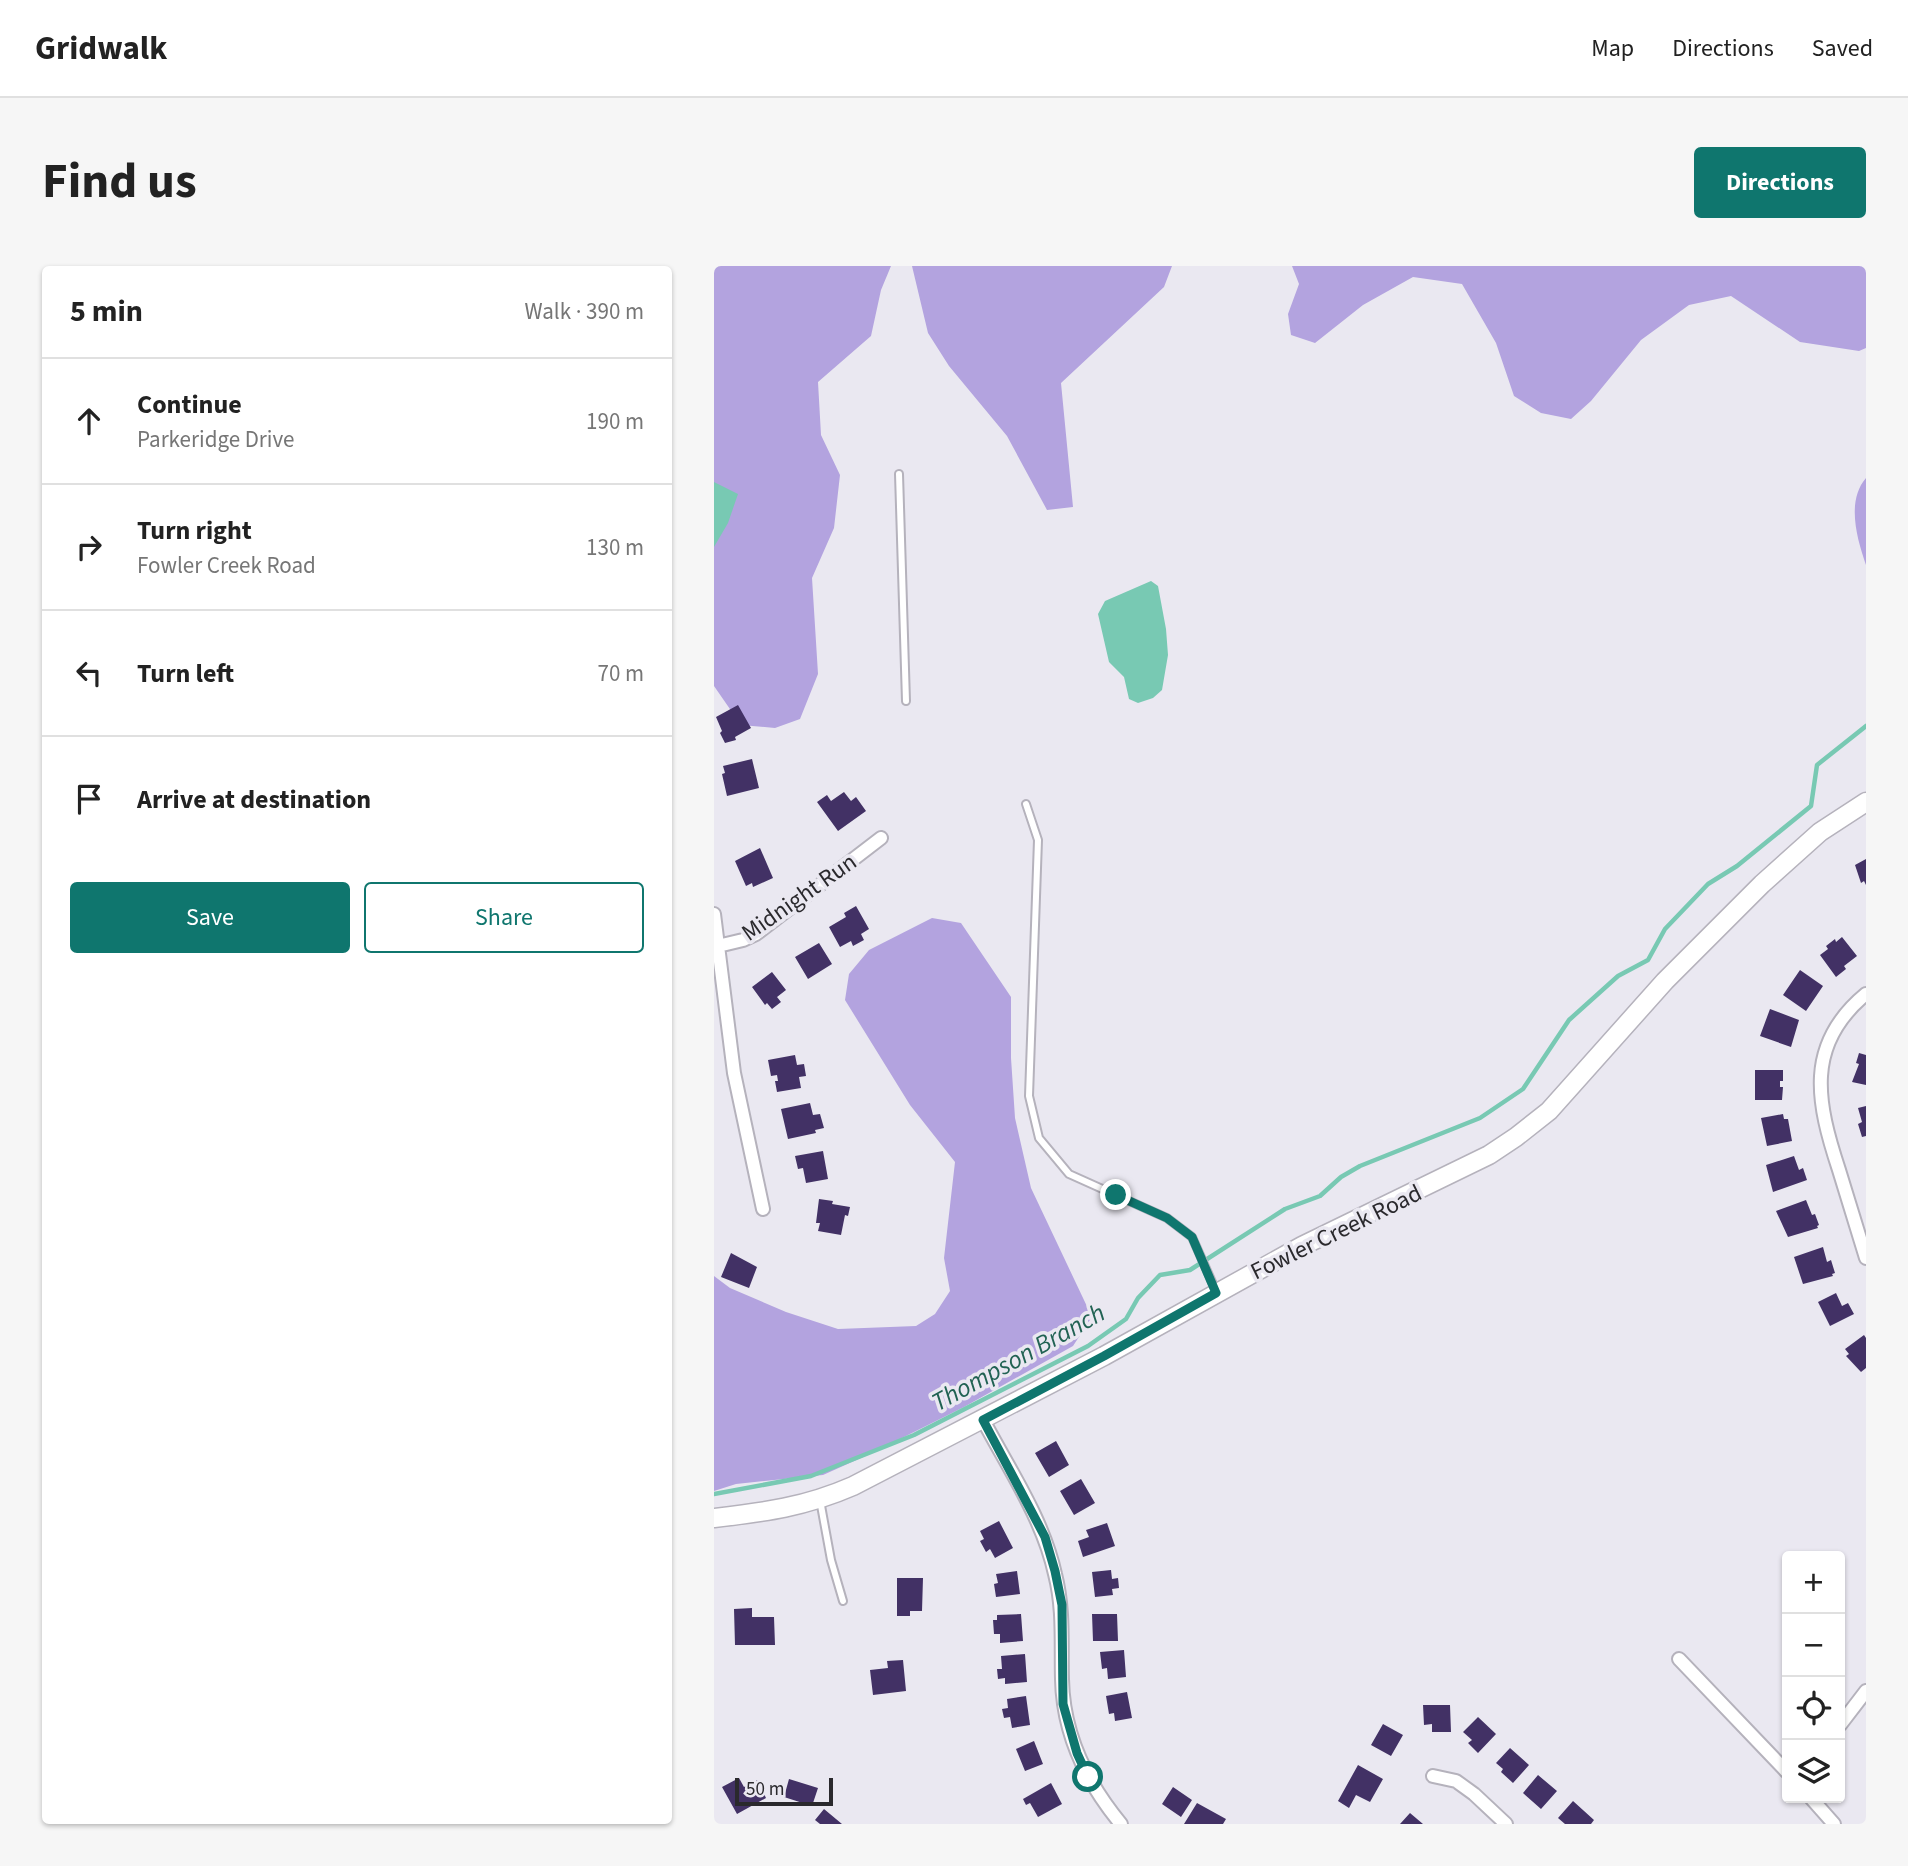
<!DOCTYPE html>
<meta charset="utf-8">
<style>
body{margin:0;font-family:"Source Sans 3",sans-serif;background:#f6f6f6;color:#222}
.controls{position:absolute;right:21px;bottom:21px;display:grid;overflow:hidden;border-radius:7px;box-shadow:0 2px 5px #0004}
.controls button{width:63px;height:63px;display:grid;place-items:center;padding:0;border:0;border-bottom:2px solid #e0e0e0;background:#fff;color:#222;font:35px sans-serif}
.scale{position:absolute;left:21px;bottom:18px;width:98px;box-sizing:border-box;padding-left:7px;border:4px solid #2a292d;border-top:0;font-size:19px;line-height:24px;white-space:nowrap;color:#2a292d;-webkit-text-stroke:5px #eae8f1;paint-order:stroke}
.stop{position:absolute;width:21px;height:21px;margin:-16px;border:5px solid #0f766e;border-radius:50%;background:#fff}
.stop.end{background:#0f766e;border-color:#fff;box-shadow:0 2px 7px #0008}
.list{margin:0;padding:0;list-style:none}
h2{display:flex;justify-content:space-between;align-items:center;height:91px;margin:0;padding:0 28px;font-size:30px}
h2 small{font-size:23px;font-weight:400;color:#767676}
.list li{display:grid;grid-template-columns:46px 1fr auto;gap:21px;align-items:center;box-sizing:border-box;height:126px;padding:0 28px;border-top:2px solid #e0e0e0}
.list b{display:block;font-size:26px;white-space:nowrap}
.list p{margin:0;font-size:23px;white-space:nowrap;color:#767676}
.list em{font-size:23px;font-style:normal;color:#767676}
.actions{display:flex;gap:14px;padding:21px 28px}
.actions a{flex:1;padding:16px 0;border:2px solid #0f766e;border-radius:7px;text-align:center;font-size:24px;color:#0f766e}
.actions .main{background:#0f766e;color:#fff}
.icon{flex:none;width:38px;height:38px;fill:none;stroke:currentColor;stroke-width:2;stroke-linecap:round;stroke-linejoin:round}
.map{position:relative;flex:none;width:1152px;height:1558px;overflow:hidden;border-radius:7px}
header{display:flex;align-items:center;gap:42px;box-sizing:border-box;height:98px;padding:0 35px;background:#fff;border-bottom:2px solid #e0e0e0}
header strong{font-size:33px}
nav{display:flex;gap:38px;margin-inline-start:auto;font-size:24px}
.intro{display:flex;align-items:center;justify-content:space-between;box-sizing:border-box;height:168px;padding:0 42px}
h1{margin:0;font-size:49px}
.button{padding:18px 32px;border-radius:7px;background:#0f766e;color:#fff;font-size:24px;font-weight:700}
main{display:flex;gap:42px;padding:0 42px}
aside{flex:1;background:#fff;border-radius:7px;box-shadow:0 2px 5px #0004}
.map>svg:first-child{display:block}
</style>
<header>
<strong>Gridwalk</strong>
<nav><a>Map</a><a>Directions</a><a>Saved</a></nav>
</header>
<div class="intro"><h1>Find us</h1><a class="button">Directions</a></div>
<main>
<aside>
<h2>5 min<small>Walk · 390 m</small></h2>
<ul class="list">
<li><svg class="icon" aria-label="ahead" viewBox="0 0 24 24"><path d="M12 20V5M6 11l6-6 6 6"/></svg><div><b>Continue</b><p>Parkeridge Drive</p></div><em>190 m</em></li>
<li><svg class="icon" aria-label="right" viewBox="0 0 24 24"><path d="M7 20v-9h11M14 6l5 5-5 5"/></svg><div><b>Turn right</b><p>Fowler Creek Road</p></div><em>130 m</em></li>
<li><svg class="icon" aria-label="left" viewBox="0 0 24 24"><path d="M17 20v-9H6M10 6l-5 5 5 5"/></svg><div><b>Turn left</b></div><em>70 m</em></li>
<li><svg class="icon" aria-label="arrive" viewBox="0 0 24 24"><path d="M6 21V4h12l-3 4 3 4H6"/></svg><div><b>Arrive at destination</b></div></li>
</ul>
<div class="actions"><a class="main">Save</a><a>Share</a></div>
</aside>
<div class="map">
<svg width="1152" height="1558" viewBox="0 0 1152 1558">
<rect width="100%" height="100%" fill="#eae8f1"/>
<!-- forest -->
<path fill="#b3a3df" d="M 0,0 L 177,0 L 167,24 L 157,70 L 104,116 L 107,169 L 126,209 L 120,262 L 98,312 L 104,408 L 86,453 L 61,462 L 27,459 L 0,420 Z
M 198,0 L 458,0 L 450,21 L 347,117 L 359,241 L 333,244 L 293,170 L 235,100 L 214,67 Z
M 578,0 L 1152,0 L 1152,82 L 1145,85 L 1086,76 L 1017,30 L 975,39 L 927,74 L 877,135 L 857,153 L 827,147 L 800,130 L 782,77 L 748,18 L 699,11 L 649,39 L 601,77 L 577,69 L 574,48 L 585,18 Z
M 1152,212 L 1152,299 C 1143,273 1132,235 1152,212 Z
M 218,652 L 247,657 L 297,731 L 297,792 L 301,852 L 317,922 L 378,1051 L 359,1080 L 250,1141 L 158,1187 L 109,1209 L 22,1218 L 0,1225 L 0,1010 L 16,1022 L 72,1046 L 124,1063 L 202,1060 L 221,1048 L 236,1025 L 230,992 L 241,896 L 196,839 L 131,734 L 135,708 L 155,684 Z"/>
<!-- water -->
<path fill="#78c9b3" d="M 0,216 L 24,228 L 14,257 L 0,281 Z
M 437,315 L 444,320 L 452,363 L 454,389 L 448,424 L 439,432 L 424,437 L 415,433 L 410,411 L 395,396 L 384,348 L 391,335 Z"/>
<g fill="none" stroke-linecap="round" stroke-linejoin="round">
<!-- stream -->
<path stroke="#78c9b3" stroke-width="4.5" d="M 0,1228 L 97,1210 L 200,1169 L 374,1080 L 412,1053 L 424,1032 L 446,1009 L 476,1004 L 571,943 L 606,930 L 627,911 L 646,900 L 766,852 L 809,823 L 855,754 L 904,710 L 934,694 L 951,663 L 994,618 L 1023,600 L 1097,540 L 1103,499 L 1152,460"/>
</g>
<!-- building -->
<path fill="#423165" d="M 24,439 L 37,462 L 21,471 L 22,474 L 11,477 L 6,467 L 8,465 L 2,451 Z
M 38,493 L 45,522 L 13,530 L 8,508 L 11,507 L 9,500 Z
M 130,526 L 137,535 L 142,531 L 152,545 L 124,565 L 103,536 L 113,529 L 117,535 Z
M 46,582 L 59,612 L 39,621 L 38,617 L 32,620 L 21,595 Z
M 1152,593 L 1152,619 L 1150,615 L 1147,617 L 1141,599 Z
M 142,640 L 155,663 L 147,668 L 150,674 L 139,680 L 137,675 L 126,681 L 115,661 L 132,651 L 130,647 Z
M 1128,671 L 1143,690 L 1130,700 L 1132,703 L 1122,711 L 1106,689 L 1114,683 L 1112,680 L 1121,673 L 1122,676 Z
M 105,677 L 118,698 L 94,713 L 81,691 Z
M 1086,704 L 1109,720 L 1092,745 L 1069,729 Z
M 58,706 L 72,724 L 63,731 L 67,736 L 58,743 L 53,737 L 51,739 L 38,721 Z
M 1056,743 L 1085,754 L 1077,781 L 1046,770 Z
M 1145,787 L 1152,789 L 1152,819 L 1138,816 L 1145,798 L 1142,797 Z
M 81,789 L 83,799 L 90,798 L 92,810 L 85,811 L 87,822 L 63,826 L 61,815 L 64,815 L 63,809 L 57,810 L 54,794 Z
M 1041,804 L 1069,804 L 1069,815 L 1066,815 L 1066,821 L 1069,821 L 1068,834 L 1041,834 Z
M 96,837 L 99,849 L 106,848 L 110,862 L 101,864 L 102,867 L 74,873 L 67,843 Z
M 1152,840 L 1152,870 L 1148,871 L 1144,858 L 1148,856 L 1144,842 Z
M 1069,848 L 1070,853 L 1074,853 L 1078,875 L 1053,880 L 1047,852 Z
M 109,885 L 114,913 L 92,917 L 89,902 L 84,903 L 81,890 Z
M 1080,890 L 1085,904 L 1089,902 L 1093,914 L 1059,926 L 1052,899 Z
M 105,933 L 119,935 L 118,938 L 136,941 L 134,950 L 131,949 L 127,969 L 104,965 L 106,957 L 102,957 Z
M 1092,934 L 1098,949 L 1101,948 L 1105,959 L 1103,960 L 1104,962 L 1074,971 L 1062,945 Z
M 1109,981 L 1113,996 L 1117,994 L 1121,1007 L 1118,1008 L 1119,1010 L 1089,1018 L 1080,991 Z
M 17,987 L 43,1001 L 35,1022 L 7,1011 Z
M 1122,1027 L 1128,1040 L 1134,1037 L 1140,1048 L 1116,1060 L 1104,1036 Z
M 1150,1069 L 1152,1072 L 1152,1102 L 1147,1106 L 1132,1090 L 1135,1088 L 1131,1083 Z
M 342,1175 L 355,1199 L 335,1211 L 321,1187 Z
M 367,1213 L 381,1237 L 360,1249 L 346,1225 Z
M 285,1255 L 299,1282 L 281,1292 L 276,1283 L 272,1286 L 266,1275 L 270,1273 L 266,1265 Z
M 393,1257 L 401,1280 L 369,1291 L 364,1275 L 375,1271 L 372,1264 Z
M 397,1304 L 398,1313 L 404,1312 L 405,1322 L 398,1323 L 399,1329 L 381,1331 L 378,1306 Z
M 303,1305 L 306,1328 L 282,1331 L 280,1318 L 284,1317 L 282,1308 Z
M 183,1312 L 209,1312 L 208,1345 L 196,1345 L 196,1350 L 183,1350 Z
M 38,1342 L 38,1351 L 60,1351 L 61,1379 L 21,1379 L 20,1343 Z
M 307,1348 L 309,1375 L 286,1377 L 286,1368 L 280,1368 L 279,1354 L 283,1354 L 283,1349 Z
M 378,1348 L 403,1348 L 404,1375 L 379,1375 Z
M 410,1384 L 412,1411 L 394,1413 L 393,1402 L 388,1403 L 386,1386 Z
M 311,1388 L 313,1416 L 291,1418 L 291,1412 L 284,1413 L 283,1403 L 288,1403 L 287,1390 Z
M 189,1394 L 192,1425 L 159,1429 L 156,1404 L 174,1402 L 173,1395 Z
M 413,1426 L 418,1452 L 401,1455 L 400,1447 L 395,1448 L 392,1430 Z
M 312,1430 L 316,1459 L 298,1462 L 296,1451 L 290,1452 L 288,1443 L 294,1442 L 293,1433 Z
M 709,1439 L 736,1439 L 737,1466 L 718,1466 L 718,1458 L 710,1459 Z
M 764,1451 L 782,1468 L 764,1487 L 754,1477 L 758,1474 L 749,1466 Z
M 669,1458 L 689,1469 L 677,1490 L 657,1479 Z
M 320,1475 L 329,1498 L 311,1505 L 302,1483 Z
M 796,1482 L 815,1499 L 799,1517 L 787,1506 L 789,1503 L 782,1497 Z
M 644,1499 L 669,1513 L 656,1536 L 642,1529 L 635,1542 L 624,1535 Z
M 824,1509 L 843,1525 L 827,1543 L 809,1527 Z
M 25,1512 L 30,1521 L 43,1514 L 52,1532 L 23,1548 L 8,1521 Z
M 75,1513 L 104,1522 L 98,1540 L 70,1531 Z
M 337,1517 L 348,1538 L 324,1551 L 316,1537 L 312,1539 L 309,1533 Z
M 459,1521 L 478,1534 L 467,1551 L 448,1538 Z
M 859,1535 L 880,1554 L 877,1558 L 851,1558 L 844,1552 Z
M 483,1537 L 512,1553 L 509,1558 L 470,1558 Z
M 110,1543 L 128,1558 L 106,1558 L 101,1554 Z
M 696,1547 L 709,1558 L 686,1558 Z"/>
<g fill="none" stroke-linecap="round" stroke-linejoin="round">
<defs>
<path id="service" d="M 185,208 L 192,435
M 312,538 L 324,574 L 315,830 L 325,872 L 355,908 L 453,952 L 478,971 L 502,1025
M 106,1234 L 117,1294 L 129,1335"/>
<path id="minor" d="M 0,648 L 20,807 L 49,943
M 0,681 L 29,674 L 42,668 L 167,572
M 1152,728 C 1090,779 1103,837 1125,904 C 1134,934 1143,963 1152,992
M 269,1154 C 295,1203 329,1253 341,1308 C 350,1343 347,1377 348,1413 C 349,1468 373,1517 407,1558
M 965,1393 L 1073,1506
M 1126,1459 L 1152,1425
M 719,1510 L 742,1515 L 760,1528 L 792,1558
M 1097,1532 L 1120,1558"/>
<path id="secondary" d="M 0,1252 C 51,1246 91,1241 139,1220 L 390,1090 L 588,980 L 775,889 L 802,871 L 835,845 L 951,715 L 1048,618 L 1106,566 L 1152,536"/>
</defs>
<!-- service casing -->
<use href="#service" stroke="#b5b2bc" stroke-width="10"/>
<!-- minor casing -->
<use href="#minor" stroke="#b5b2bc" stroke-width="16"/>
<!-- secondary casing -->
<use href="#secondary" stroke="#b5b2bc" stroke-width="21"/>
<!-- service -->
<use href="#service" stroke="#fff" stroke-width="6"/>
<!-- minor -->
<use href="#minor" stroke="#fff" stroke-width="12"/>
<!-- secondary -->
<use href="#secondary" stroke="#fff" stroke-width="18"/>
</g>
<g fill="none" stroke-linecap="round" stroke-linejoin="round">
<!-- route -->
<path stroke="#0f766e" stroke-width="9" d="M 374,1511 L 363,1487 L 349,1438 L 348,1339 L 341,1305 L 331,1271 L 269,1154 L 390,1090 L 502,1027 L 478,971 L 453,952 L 402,929"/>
</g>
<g text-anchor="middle" stroke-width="7" stroke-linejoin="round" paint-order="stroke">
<!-- street labels -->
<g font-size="24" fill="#2a292d" stroke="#eae8f1">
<text transform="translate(85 631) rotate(-35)" y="8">Midnight Run</text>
<text transform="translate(622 966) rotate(-26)" y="8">Fowler Creek Road</text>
</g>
<!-- water labels -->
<g font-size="26" font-style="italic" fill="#216253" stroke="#eae8f1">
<text transform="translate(304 1091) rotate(-29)" y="9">Thompson Branch</text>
</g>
</g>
</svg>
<div class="controls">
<button>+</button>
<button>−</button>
<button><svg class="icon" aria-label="locate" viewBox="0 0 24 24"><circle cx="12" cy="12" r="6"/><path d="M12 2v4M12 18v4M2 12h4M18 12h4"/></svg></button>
<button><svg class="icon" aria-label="layers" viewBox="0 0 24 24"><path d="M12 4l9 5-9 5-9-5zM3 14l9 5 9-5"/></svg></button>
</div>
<div class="scale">50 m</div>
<div class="stop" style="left:374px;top:1511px"></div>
<div class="stop end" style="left:402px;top:929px"></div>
</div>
</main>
